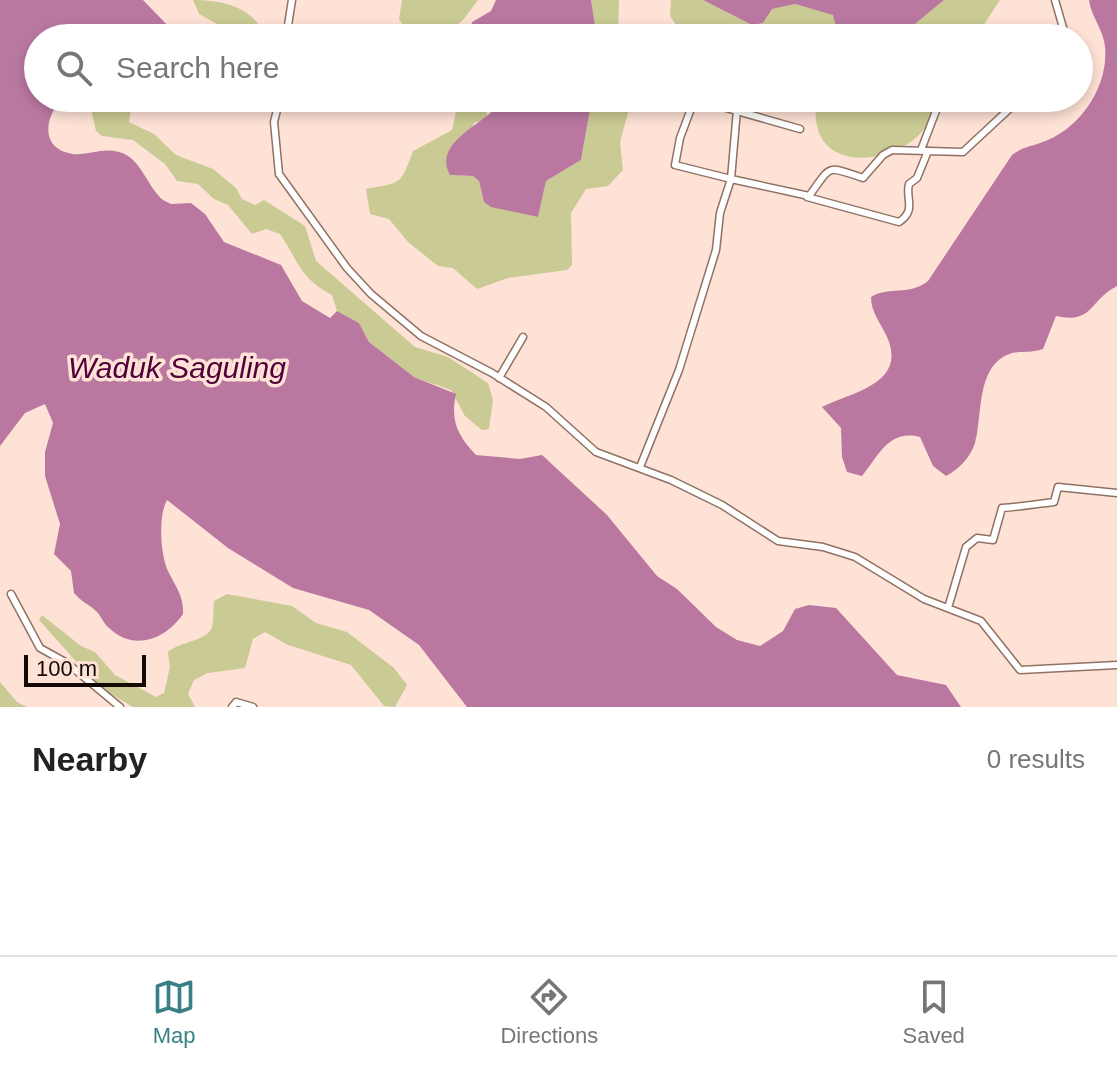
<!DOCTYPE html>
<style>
body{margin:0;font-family:Arial,sans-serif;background:#f6f6f6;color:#222}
.scale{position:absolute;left:24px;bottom:20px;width:122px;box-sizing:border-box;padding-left:8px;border:4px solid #140905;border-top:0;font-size:22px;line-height:28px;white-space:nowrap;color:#140905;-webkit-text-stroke:6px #fee2d6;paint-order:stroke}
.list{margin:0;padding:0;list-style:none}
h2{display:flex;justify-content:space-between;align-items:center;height:104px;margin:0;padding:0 32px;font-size:34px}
h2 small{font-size:26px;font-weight:400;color:#767676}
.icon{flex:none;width:44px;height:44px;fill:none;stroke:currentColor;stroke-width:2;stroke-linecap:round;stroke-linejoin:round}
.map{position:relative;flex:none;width:1117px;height:707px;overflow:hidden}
.search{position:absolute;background:#fff;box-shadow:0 4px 12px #0003;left:24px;right:24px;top:24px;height:88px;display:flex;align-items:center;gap:20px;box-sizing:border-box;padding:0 28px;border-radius:44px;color:#767676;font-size:30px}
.sheet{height:248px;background:#fff}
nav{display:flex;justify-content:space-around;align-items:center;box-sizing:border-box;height:112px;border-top:2px solid #e0e0e0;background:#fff;font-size:22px;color:#767676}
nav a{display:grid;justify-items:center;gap:4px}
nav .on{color:#388085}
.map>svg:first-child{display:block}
</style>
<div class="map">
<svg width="1117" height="707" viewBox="0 0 1117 707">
<rect width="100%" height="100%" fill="#fee2d6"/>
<!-- green -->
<path fill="#caca94" d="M 193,0 C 222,0 256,7 265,38 L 222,38 L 219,25 L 199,14 Z
M 402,0 L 478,0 L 463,20 L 441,38 L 401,38 L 405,29 L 399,19 Z
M 591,0 L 619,0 L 618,38 L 597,38 Z
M 671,0 L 703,0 L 752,25 L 763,23 L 772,9 L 795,4 L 834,15 L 839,38 L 685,38 L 670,16 Z
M 944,0 L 1000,0 L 979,32 L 968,38 L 898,38 Z
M 102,98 L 142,98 L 132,102 L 129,122 L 154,134 L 176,155 L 213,169 L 236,188 L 242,199 L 255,205 L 264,200 L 305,226 L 316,261 L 415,347 L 448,357 L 488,383 L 493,400 L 489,429 L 482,430 L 465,416 L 451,390 L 414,377 L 369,342 L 359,323 L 337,311 L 332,295 C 299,278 298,260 280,234 L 266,229 L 252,234 L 228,205 L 214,199 L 198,184 L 177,181 L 165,164 L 133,140 L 102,136 L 96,131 L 91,109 Z
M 459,98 L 482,98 L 488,118 L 474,123 L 450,175 L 473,176 L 479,181 L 484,202 L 538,217 L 546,181 L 581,160 L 592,98 L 632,98 L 620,142 L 623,170 L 608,186 L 586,189 L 571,213 L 572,265 L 567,270 L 508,278 L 477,289 L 453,268 L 438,266 L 408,242 L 389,219 L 370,214 L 366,189 C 402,182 400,186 413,151 L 452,130 Z
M 817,98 C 842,98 864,104 889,103 L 893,98 L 931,98 C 946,157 800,196 817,98 Z
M 227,594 L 292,606 L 316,623 L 347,632 L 394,668 L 407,685 L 395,707 L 384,706 L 351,665 L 288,645 L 265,632 L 253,639 L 245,668 L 208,673 L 194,680 L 188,694 L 195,707 L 133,707 L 97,685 L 39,620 L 42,615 L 81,646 L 95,652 L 115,675 L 156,697 L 164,693 L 170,667 L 168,652 C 178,642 208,641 212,627 C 214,619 213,609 214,601 Z
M 0,682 L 17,702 L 27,707 L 0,707 Z"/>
<!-- water -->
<path fill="#ba78a1" d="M 0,0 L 143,0 L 173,31 L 173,38 L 38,38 L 38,98 L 62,98 C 45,117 39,149 73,154 C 91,156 108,144 128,156 C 143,166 149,188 163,200 L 171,204 L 191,203 L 205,214 L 224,242 L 281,265 L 302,301 L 330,318 L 337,311 L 359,323 L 369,342 L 414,377 L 456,394 C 450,421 458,436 476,455 L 520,459 L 542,455 L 607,515 L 657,576 L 677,589 L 716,627 L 737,640 L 760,646 L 783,631 L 795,609 L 809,605 L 836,608 L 897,675 L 946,685 L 961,707 L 467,707 L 419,645 L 369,610 L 293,588 L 228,548 L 167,500 C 158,516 160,556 169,573 C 176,587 184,597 183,614 C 166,639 134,652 109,628 C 104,624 102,618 98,613 C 91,605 81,602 74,593 L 71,571 L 54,554 L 60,524 L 45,476 L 45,452 L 53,423 L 45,404 L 25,413 L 0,446 Z
M 496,0 L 591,0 L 597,38 L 468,38 L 472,22 L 491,11 Z
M 703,0 L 944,0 L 898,38 L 839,38 L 833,15 L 795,4 L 772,9 L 763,23 L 752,25 Z
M 1089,0 L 1117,0 L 1117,286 C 1088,301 1094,324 1056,316 L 1043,349 C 1033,353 1022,351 1012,353 C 975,364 983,417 975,443 C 970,458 959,469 946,476 L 933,466 L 920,437 C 889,429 879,455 862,476 L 847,472 L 842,457 L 841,428 L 822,407 C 851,392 908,384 887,337 C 881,323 871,313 871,297 C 888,286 910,296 928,281 L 1012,155 C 1023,147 1028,147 1040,143 C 1079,131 1109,87 1105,47 C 1104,30 1091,17 1089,0 Z
M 504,98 L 592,98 L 581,160 L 546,181 L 538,217 L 491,207 L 484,202 L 479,181 L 473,176 L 450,175 C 431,140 489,124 504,98 Z
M 842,98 L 893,98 C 882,112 857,107 842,98 Z"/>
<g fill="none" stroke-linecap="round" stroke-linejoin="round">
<defs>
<path id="street" d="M 1055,0 L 1066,38
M 286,38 L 292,0
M 229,98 L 277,107
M 280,98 L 274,122 L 279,174 L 347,268 L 371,294 L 421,336 L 492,373 L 546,407 L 596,452 L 671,480 L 722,505 L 778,541 L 823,547 L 855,557 L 924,599 L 981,621 L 1020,670 L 1117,665
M 695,98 L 680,138 L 675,165 L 731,179 L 738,98
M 695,99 L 800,129
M 152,104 C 169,95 186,107 200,98
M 921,150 L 941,98
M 807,197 L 899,222 C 917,210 905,198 909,184 L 917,178 L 928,151
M 499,378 L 523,337
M 640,467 L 679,370 L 716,250 L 720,213 L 731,179 L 809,196 C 832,165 825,165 863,178 L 883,155 L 892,150 L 963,152 L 1021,98
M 11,594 L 40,648 L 67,663 L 120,707
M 948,608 L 966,547 L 977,538 L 993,540 L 1002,508 C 1020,507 1036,504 1054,502 L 1058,487 L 1117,493
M 232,707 L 236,702 L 253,707"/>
</defs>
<!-- street casing -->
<use href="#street" stroke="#907264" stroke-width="9"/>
<!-- street -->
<use href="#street" stroke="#fff" stroke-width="6"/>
</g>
<g text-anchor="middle" stroke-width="7" stroke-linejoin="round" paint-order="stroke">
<!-- water labels -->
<g font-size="30" font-style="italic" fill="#51003c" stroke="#fee2d6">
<text x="177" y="378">Waduk Saguling</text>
</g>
</g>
</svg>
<div class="scale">100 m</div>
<div class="search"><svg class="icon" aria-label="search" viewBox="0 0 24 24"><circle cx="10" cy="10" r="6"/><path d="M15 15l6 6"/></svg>Search here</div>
</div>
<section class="sheet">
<h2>Nearby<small>0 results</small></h2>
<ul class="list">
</ul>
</section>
<nav>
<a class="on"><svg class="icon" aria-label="map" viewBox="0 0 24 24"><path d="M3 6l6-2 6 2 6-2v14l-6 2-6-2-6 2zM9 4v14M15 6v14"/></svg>Map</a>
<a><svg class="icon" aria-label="directions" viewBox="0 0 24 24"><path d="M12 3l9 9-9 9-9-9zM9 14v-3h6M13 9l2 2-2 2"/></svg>Directions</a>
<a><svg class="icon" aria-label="saved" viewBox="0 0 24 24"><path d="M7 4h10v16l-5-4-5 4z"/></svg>Saved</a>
</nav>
